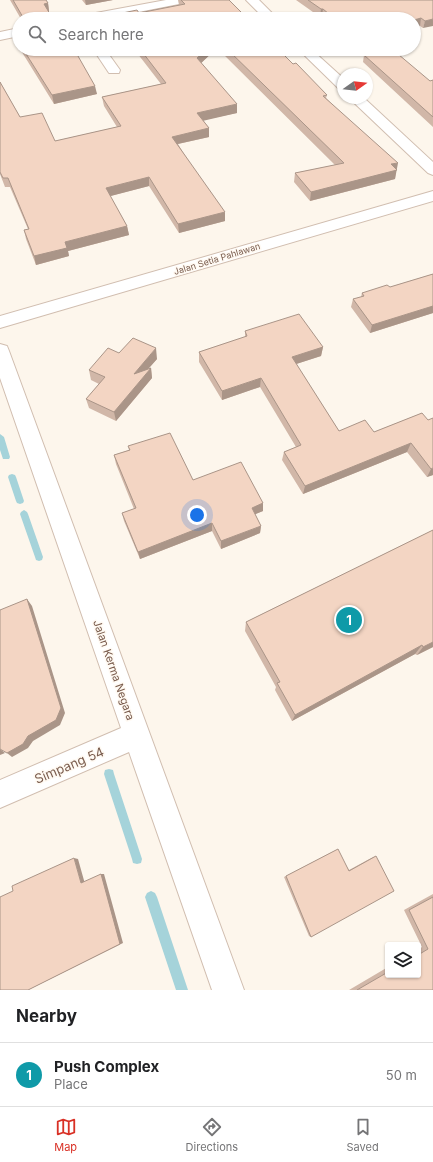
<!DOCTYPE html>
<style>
body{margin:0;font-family:Inter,sans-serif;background:#f6f6f6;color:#202124}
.controls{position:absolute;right:12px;bottom:12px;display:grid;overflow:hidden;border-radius:4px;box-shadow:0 1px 3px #0004}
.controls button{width:36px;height:36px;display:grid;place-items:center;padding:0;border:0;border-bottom:1px solid #e0e0e0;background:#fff;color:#202124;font:20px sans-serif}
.compass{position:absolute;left:337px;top:68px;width:36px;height:36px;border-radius:50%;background:#fff;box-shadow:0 1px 3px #0004;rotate:75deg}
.you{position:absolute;left:197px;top:515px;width:14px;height:14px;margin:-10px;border:3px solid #fff;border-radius:50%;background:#1a73e8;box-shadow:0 0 0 6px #1a73e833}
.badge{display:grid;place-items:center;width:26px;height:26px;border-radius:50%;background:#d93025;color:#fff;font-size:13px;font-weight:700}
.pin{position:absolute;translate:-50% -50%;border:2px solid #fff;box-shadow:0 1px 4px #0006}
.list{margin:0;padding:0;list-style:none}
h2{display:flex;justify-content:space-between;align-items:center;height:52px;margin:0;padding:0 16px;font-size:17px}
h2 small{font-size:13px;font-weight:400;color:#757577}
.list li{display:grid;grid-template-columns:26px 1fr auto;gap:12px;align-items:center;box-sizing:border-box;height:64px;padding:0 16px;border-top:1px solid #e0e0e0}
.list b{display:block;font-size:15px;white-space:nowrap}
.list p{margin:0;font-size:13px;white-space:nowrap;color:#757577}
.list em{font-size:13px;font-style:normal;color:#757577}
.icon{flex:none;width:22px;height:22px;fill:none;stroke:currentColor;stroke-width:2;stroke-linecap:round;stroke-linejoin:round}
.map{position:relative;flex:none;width:433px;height:990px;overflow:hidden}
.search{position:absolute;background:#fff;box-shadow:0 1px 3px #0004;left:12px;right:12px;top:12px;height:44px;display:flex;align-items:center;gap:10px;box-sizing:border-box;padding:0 14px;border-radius:22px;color:#757577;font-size:15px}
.sheet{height:116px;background:#fff}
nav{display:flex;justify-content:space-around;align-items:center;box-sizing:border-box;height:56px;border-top:1px solid #e0e0e0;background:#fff;font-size:11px;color:#757577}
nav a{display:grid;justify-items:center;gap:2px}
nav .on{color:#d93025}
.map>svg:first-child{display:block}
</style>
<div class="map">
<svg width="433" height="990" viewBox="0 0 433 990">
<rect width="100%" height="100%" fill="#fdf6ec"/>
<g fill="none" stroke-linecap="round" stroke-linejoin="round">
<!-- stream -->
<path fill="#a5d3da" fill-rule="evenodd" d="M 0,434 L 4,437 L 10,457 L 9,459 L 3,459 L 0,450 Z
M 12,474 L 15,475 L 16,477 L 24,501 L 23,503 L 20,504 L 17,503 L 16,501 L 8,477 L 9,475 Z
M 24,510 L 27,512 L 28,514 L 43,557 L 42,560 L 39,561 L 36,560 L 35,557 L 20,514 L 21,512 Z
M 109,769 L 113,770 L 114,774 L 142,859 L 141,863 L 137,864 L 133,863 L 132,859 L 104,774 L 105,770 Z
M 151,891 L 155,893 L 157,897 L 188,990 L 176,990 L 145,897 L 147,893 Z"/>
<defs>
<path id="street" d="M 166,0 L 190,0 L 184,3 L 103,19 L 79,19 L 85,15 Z
M 246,0 L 259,0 L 278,19 L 265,19 Z
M 19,28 L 19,36 L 0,40 L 0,32 Z
M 93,49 L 105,49 L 120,70 L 119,73 L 109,73 Z
M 298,49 L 311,49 L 343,78 L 343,89 L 338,88 Z
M 349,98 L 364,98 L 433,162 L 433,175 L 428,173 Z
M 433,191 L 433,201 L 0,328 L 0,316 Z
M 0,344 L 7,346 L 9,351 L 244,990 L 212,990 L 129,752 L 0,808 L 0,780 L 121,728 L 0,378 Z"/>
</defs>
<!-- street casing -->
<use href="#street" stroke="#d1beb0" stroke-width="2"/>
<!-- street -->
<use href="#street" fill="#fff" fill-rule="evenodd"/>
</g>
<!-- wall -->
<path fill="#d1b7a8" d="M 10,0 L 46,0 L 48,3 L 49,11 L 48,12 L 53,19 L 21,19 Z
M 82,0 L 113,0 L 86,5 Z
M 178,0 L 229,0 L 248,19 L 114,19 L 113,15 L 139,13 L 179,5 Z
M 296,0 L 433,0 L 423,28 L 420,26 L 414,19 L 325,19 L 322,16 L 320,17 Z
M 19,36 L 19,48 L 18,45 L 16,37 Z
M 20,49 L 74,49 L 97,94 L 54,104 Z
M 134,49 L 216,49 L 201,63 L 237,113 L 203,120 L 209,128 L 209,137 L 178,144 L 225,221 L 179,233 L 149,186 L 110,196 L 127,226 L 129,235 L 68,251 L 69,256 L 36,265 L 26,239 L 24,230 L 28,229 L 10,187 L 5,187 L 0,174 L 0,82 L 20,117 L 55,141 L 117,127 L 104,106 L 102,97 L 161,84 Z
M 218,49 L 278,49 L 293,64 L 327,95 L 326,98 L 396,170 L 395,179 L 310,201 L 294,182 L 295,173 L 335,165 Z
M 364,55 L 430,81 L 433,80 L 433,127 L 363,62 Z
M 433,274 L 433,313 L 370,333 L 351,307 L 353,299 L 361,297 L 362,293 L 390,287 Z
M 245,331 L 323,347 L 321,356 L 296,364 L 339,431 L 374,432 L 422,413 L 433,475 L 427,477 L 407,452 L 303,494 L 282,460 L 284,452 L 296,447 L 260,387 L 222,400 L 199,362 L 199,352 L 245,337 Z
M 119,353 L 157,359 L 148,369 L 151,368 L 152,378 L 116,421 L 89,408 L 86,399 L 99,384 L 91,380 L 89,370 Z
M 128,446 L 193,480 L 263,503 L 263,511 L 255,514 L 261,526 L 260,533 L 221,549 L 212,531 L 140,559 L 124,521 L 122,513 L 134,509 L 116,464 L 114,455 L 129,450 Z
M 433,530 L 433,647 L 417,655 L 415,654 L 292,721 L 275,690 L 276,687 L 245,631 L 246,622 Z
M 336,850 L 349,870 L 373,857 L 376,856 L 311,937 L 309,936 L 284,877 Z
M 433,894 L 433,990 L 349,990 L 388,967 L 388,975 L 418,975 L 418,950 L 422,947 L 404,910 Z"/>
<!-- shaded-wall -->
<path fill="#aa9588" d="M 85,0 L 113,0 L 86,5 Z
M 48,3 L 49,11 L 45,12 L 44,4 Z
M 321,9 L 323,9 L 322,16 L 320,17 Z
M 421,18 L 420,26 L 414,27 L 414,20 Z
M 433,19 L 433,26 L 423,28 L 425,21 Z
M 207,49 L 216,49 L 197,67 L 197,58 Z
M 95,86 L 97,94 L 54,104 L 52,95 Z
M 237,104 L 237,113 L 198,122 L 197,113 Z
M 209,128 L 209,137 L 173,145 L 172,137 Z
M 398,163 L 395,179 L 310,201 L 311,192 L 391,164 Z
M 149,177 L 149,186 L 107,197 L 106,188 Z
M 225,212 L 225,221 L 179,233 L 178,224 Z
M 127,226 L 129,235 L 68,251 L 69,256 L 36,265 L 34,256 L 65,242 Z
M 433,306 L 433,313 L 370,333 L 372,325 Z
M 323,347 L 321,356 L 290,366 L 292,357 Z
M 156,348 L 157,359 L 135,384 L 134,374 Z
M 151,368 L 152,378 L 116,421 L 114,412 Z
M 261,378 L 260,387 L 222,400 L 222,391 Z
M 411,443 L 407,452 L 303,494 L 305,486 Z
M 433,468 L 433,475 L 427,477 L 431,469 Z
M 263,503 L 263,511 L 251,516 L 252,508 Z
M 212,523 L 212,531 L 140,559 L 138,552 Z
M 261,526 L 260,533 L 221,549 L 221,541 Z
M 27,599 L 32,606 L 65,713 L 60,725 L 33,741 L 28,748 L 12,757 L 7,753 Z
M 433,642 L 433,647 L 417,655 L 423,647 Z
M 422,645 L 415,654 L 292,721 L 295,715 Z
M 0,749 L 5,753 L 0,755 Z
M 74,858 L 78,859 L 85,884 L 81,883 Z
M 101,874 L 104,874 L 123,943 L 28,990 Z"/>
<!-- building -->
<path fill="#f3d5c3" stroke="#aa9588" d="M 13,0 L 46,0 L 48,3 L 44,4 L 53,19 L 24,19 Z
M 181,0 L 229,0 L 248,19 L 116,19 L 113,15 L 137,10 L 139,13 L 185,4 Z
M 308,0 L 433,0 L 433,19 L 425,21 L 421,18 L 414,20 L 414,19 L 335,19 L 323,9 L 321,9 Z
M 19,36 L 19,42 L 16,37 Z
M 23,49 L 74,49 L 95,86 L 52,95 Z
M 140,49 L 207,49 L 197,58 L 237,104 L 197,113 L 209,128 L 172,137 L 225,212 L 178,224 L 149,177 L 106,188 L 127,226 L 65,242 L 67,248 L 34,256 L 24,230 L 29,229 L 8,178 L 3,178 L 0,172 L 0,82 L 20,117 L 42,113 L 55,141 L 121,126 L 102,97 L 166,83 Z
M 227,49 L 278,49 L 293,64 L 296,63 L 327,95 L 323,96 L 398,163 L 391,164 L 397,170 L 311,192 L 295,173 L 344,163 Z
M 388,49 L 392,49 L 430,81 L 433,80 L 433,117 L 364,55 Z
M 433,274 L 433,306 L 372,325 L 353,299 L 364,296 L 362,293 L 387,285 L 390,287 Z
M 299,314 L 323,347 L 292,357 L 339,431 L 365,420 L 374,432 L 422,413 L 428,420 L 433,418 L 433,468 L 431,469 L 411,443 L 305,486 L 284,452 L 301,445 L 261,378 L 222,391 L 199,352 L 247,336 L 245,331 Z
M 133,338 L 156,348 L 134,374 L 151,368 L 114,412 L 86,399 L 105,377 L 89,370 L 108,348 L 119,353 Z
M 170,433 L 193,480 L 241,462 L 263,503 L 252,508 L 261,526 L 221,541 L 212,523 L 138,552 L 122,513 L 136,508 L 114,455 L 130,450 L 128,446 Z
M 433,530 L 433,642 L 423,647 L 422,645 L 295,715 L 277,683 L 280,682 L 246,622 Z
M 27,599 L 61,708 L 56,720 L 28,736 L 23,744 L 7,753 L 0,749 L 0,610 Z
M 338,849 L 349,871 L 376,856 L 394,891 L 311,937 L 286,876 Z
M 74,858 L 81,883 L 101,874 L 120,944 L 28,990 L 0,990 L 0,897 L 13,891 L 12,886 Z
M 433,897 L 433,990 L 357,990 L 388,972 L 388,975 L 418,975 L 418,955 L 428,949 L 409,910 Z"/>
<g text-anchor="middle" stroke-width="3" stroke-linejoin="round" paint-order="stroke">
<!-- far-street labels -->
<g font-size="9" fill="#7a5c4d" stroke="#fffaf3">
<text transform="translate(217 259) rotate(-17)" y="3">Jalan Setia Pahlawan</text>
</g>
<!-- street labels -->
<g font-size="11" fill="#7a5c4d" stroke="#fffaf3">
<text transform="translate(114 670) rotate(71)" y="4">Jalan Kerma Negara</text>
</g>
<!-- near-street labels -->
<g font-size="13" fill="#7a5c4d" stroke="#fffaf3">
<text transform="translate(69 765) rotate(-23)" y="5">Simpang 54</text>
</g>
</g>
</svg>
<div class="controls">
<button><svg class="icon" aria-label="layers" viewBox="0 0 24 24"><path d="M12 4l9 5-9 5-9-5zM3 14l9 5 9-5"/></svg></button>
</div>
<svg class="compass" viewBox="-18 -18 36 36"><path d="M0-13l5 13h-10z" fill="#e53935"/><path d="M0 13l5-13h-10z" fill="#757577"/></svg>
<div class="you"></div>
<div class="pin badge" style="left:349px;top:620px;background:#0f9aa8">1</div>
<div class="search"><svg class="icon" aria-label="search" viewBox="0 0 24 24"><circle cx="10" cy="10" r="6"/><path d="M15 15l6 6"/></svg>Search here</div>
</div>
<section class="sheet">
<h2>Nearby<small></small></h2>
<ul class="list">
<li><span class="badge" style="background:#0f9aa8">1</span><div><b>Push Complex</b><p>Place</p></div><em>50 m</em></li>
</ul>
</section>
<nav>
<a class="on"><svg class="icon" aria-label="map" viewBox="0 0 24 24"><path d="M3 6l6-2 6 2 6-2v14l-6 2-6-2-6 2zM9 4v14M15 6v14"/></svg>Map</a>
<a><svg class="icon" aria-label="directions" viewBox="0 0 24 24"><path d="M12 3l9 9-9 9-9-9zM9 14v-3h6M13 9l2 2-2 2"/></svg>Directions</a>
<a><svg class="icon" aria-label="saved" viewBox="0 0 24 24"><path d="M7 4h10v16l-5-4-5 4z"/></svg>Saved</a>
</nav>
